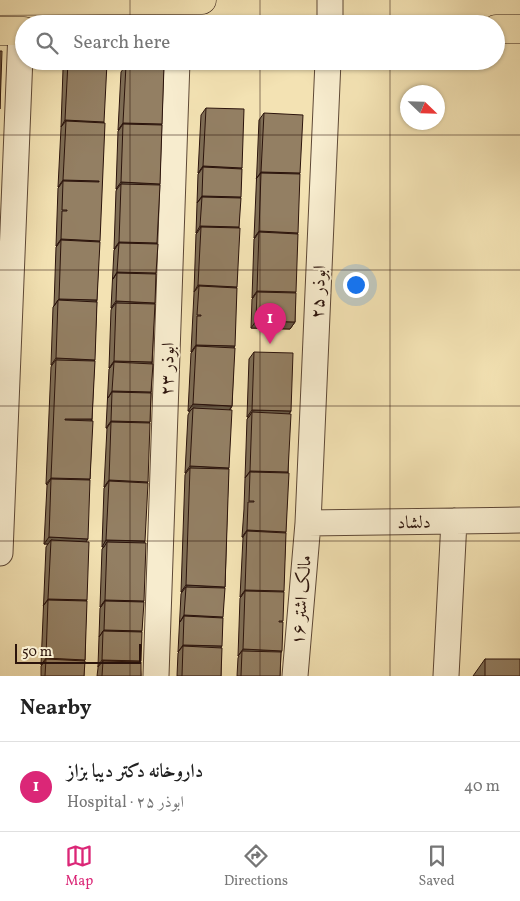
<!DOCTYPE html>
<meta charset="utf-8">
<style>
body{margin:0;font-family:Vollkorn,Amiri,serif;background:#f6f6f6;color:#222}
.compass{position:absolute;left:400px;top:85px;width:45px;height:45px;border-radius:50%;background:#fff;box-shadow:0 1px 4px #0004;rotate:113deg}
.scale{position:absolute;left:15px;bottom:12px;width:126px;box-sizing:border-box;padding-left:5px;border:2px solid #2c140c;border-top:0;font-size:14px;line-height:18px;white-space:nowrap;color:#2c140c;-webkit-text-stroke:4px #f7ecce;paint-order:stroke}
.you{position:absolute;left:355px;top:284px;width:18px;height:18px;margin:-12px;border:4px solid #fff;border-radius:50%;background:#1a73e8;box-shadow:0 0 0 8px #1a73e833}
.badge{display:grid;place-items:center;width:32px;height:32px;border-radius:50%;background:#db2777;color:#fff;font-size:16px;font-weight:700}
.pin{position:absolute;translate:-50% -41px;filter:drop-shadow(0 1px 2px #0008)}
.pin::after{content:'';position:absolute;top:26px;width:18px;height:15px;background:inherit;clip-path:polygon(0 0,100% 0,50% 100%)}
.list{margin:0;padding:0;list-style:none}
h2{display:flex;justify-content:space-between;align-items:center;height:65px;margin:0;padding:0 20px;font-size:21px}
h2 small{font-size:16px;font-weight:400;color:#767676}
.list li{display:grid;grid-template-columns:32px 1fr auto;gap:15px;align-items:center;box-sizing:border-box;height:90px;padding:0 20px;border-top:1px solid #e0e0e0}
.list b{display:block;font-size:19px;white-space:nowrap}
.list p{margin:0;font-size:16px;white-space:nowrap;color:#767676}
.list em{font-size:16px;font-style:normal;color:#767676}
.icon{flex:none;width:28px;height:28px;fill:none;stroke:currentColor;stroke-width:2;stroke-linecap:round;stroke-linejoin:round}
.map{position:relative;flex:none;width:520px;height:676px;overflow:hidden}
.search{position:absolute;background:#fff;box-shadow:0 1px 4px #0004;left:15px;right:15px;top:15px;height:55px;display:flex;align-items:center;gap:12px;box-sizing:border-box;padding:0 18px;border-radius:28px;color:#767676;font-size:19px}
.sheet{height:155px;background:#fff}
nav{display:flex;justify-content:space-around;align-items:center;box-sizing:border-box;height:70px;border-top:1px solid #e0e0e0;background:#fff;font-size:14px;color:#767676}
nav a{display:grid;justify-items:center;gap:2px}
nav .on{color:#db2777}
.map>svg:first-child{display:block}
</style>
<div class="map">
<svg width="520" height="676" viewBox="0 0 520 676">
<rect width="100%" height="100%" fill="#f3e2b3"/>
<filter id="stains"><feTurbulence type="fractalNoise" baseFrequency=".004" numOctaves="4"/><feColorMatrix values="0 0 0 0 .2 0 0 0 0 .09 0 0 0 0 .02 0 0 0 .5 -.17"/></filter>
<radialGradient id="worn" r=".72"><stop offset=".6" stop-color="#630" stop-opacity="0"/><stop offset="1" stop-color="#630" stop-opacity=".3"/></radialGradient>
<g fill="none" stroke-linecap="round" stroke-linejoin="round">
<defs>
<path id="minor" d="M 330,24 L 330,0
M 308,523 L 520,520
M 0,553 L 21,31
M 156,676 L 177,61
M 295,676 L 308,523 L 328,61
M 446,676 L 454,521"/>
<path id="major" d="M 0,1 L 202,0
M 496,29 L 520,29
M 0,31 L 24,31"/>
</defs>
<!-- minor casing -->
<use href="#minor" stroke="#5e4836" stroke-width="27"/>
<!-- major casing -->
<use href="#major" stroke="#2c140c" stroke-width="29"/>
<!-- minor -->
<use href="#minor" stroke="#f7ecce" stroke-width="25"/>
<!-- major -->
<use href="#major" stroke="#f3e2b3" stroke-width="28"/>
</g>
<!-- wall -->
<path fill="#7e6d55" stroke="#2c140c" d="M 68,62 L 104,123 L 92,419 L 92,421 L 90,479 L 89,480 L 86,542 L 86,601 L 85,660 L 84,661 L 84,676 L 41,676 L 41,666 L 42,665 L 41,665 L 46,547 L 48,544 L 44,544 L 47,486 L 47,485 L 46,484 L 51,367 L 52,365 L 51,365 L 53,307 L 54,306 L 56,247 L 57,246 L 56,246 L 58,188 L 59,187 L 58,187 L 61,128 L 61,127 L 63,69 Z
M 126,65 L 161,125 L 150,422 L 149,423 L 144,543 L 143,602 L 140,662 L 141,676 L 97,676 L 98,668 L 98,666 L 100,608 L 101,607 L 100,607 L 102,549 L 104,547 L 102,547 L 104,488 L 105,487 L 104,487 L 107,428 L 106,428 L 109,369 L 110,368 L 109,368 L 111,310 L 112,308 L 111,308 L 114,250 L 115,249 L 114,249 L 116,191 L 117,189 L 116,189 L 118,131 L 119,130 L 118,130 L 121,72 Z
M 206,108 L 242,168 L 241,169 L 234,348 L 232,406 L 230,410 L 225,587 L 224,588 L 221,648 L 221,676 L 177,676 L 178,653 L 179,652 L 178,652 L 181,594 L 182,592 L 181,592 L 185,475 L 186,473 L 185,473 L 188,415 L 190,411 L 188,411 L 191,353 L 192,352 L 191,352 L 194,293 L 194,292 L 196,234 L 197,233 L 196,233 L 198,174 L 199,173 L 198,173 L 201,115 Z
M 264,113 L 300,173 L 299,174 L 295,293 L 295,322 L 290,329 L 251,328 L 252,299 L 253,298 L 252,298 L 254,239 L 255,238 L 254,238 L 259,120 Z
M 254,352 L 291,411 L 289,414 L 288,472 L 288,473 L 280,676 L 237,676 L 238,658 L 239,656 L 238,656 L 240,598 L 241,597 L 240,597 L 243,538 L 243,537 L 242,537 L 244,509 L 244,508 L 247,419 L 249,417 L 247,417 L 249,359 Z
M 485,659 L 520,676 L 473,676 Z"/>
<!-- shaded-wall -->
<path fill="#675945" stroke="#2c140c" d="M 65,120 L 104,122 L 100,129 L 66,121 L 61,127 Z
M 123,123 L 162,124 L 157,131 L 123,124 L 119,130 L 118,130 Z
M 203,166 L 242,168 L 237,174 L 203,167 L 199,173 L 198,173 Z
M 261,172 L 300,173 L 295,180 L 261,173 L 256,179 Z
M 63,180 L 99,181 L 95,188 L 63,181 L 59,187 L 58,187 Z
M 121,182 L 160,184 L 155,191 L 121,184 L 117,189 L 116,189 Z
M 202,196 L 241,197 L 236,204 L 202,197 L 197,203 Z
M 200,226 L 239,227 L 235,234 L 201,227 L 197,233 L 196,233 Z
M 259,231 L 298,233 L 293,240 L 259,232 L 255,238 L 254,238 Z
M 61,239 L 100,241 L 95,248 L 61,240 L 57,246 L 56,246 Z
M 119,242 L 157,243 L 153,250 L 119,243 L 115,249 L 114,249 Z
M 117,272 L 156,273 L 151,280 L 117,273 L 113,279 Z
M 198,285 L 237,287 L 232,294 L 199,286 L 194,292 Z
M 257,291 L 296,292 L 291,299 L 257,292 L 253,298 L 252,298 Z
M 59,299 L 97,300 L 93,307 L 58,300 L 54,306 Z
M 116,301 L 155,303 L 150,310 L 116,303 L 112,308 L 111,308 Z
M 256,321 L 295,322 L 290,329 L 251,328 Z
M 196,345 L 235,346 L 230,353 L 196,346 L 192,352 L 191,352 Z
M 56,358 L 95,360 L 90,367 L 56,360 L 52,365 L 51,365 Z
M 114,361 L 152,362 L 148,369 L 114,362 L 110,368 L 109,368 Z
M 112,391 L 151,392 L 146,399 L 112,392 L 108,398 Z
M 193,404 L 232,406 L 227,413 L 193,408 L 190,411 L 188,411 Z
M 252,410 L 291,411 L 286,418 L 252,412 L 249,417 L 247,417 Z
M 65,419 L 92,419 L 88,426 L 60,426 Z
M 111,421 L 150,422 L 145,429 L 111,422 L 107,428 L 106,428 Z
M 190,466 L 229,468 L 224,475 L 190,468 L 186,473 L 185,473 Z
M 250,471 L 288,472 L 284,479 L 250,472 L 245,478 Z
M 51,478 L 90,479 L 85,486 L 51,479 L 47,485 L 46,484 Z
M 109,480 L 148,482 L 143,488 L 109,481 L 105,487 L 104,487 Z
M 247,530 L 286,532 L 281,539 L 247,531 L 243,537 L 242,537 Z
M 49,537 L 88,539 L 83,546 L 51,540 L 48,544 L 44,544 Z
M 106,540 L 145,541 L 141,548 L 107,542 L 104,547 L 102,547 Z
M 186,585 L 225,587 L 220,594 L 186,587 L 182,592 L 181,592 Z
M 245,590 L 284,591 L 279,598 L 245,591 L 241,597 L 240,597 Z
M 48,599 L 87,600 L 82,607 L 48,600 L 43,606 Z
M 105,600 L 144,601 L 139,608 L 105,601 L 101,607 L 100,607 Z
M 184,615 L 223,617 L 218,624 L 184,616 L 180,622 Z
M 104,630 L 142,631 L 138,638 L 103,631 L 99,637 Z
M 183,645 L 222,646 L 217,653 L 183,646 L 178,652 Z
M 243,649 L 282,651 L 277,658 L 242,651 L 238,656 Z
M 46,658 L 85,660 L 80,667 L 46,659 L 42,665 L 41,665 Z
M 102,660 L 141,661 L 136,668 L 103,661 L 98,667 L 98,666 Z"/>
<!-- building -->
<path fill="#937f63" stroke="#2c140c" d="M 0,51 L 2,51 L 0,109 Z
M 68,62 L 107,63 L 104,122 L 65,120 Z
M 126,65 L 164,66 L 162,124 L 123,123 Z
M 206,108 L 244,109 L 242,168 L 203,166 Z
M 264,113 L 303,115 L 300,173 L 261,172 Z
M 66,121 L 105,123 L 100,241 L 61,239 L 62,211 L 67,211 L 67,210 L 62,210 L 63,181 L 99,182 L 99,181 L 63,180 Z
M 123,124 L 162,125 L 160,184 L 121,182 Z
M 203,167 L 242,169 L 241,197 L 202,196 Z
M 261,173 L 300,174 L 298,233 L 259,231 Z
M 121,184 L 160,185 L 157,243 L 119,242 Z
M 202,197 L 241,198 L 239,227 L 200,226 Z
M 201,227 L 240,228 L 237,287 L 198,285 Z
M 259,232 L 298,234 L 296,292 L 257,291 Z
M 61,240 L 100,242 L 97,300 L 59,299 Z
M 119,243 L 158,244 L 156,273 L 117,272 Z
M 117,273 L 156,274 L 155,303 L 116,301 Z
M 199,286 L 237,288 L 235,346 L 196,345 L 197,316 L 201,316 L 201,315 L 197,315 Z
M 257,292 L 296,293 L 295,322 L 256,321 Z
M 58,300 L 97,302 L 95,360 L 56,358 Z
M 116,303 L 155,304 L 152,362 L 114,361 Z
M 196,346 L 235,348 L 232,406 L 193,404 Z
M 254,352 L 293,353 L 291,411 L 252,410 Z
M 56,360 L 95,361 L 92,419 L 65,419 L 65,420 L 93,421 L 90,479 L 51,478 Z
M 114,362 L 153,364 L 151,392 L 112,391 Z
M 112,392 L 151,393 L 150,422 L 111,421 Z
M 193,408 L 232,410 L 229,468 L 190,466 Z
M 252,412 L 291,414 L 288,472 L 250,471 Z
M 111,422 L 150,423 L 148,482 L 109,480 Z
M 190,468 L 229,469 L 225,587 L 186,585 Z
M 250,472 L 289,473 L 286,532 L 247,530 L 248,502 L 254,502 L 254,501 L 249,501 Z
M 51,479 L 90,480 L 88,539 L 49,537 Z
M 109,481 L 148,483 L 145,541 L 106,540 Z
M 247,531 L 286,533 L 284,591 L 245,590 Z
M 51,540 L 89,542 L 87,600 L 48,599 Z
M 107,542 L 146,543 L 144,601 L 105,600 Z
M 186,587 L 225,588 L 223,617 L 184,615 Z
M 245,591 L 284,592 L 283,621 L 279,621 L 279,622 L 283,622 L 282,651 L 243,649 Z
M 48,600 L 87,601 L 85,660 L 46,658 Z
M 105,601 L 144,602 L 142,631 L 104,630 Z
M 184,616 L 223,618 L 222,646 L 183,645 Z
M 103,631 L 142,632 L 141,661 L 102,660 Z
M 183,646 L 222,648 L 221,676 L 182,676 Z
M 242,651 L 281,652 L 280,676 L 241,676 Z
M 46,659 L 85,661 L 84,676 L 45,676 Z
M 485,659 L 520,659 L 520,676 L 485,676 Z
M 103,661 L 141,662 L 141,676 L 102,676 Z"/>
<!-- grid -->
<path fill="none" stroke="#2c140c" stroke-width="1" stroke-opacity="0.55" d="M 130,0 L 130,24M 260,0 L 260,24M 390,0 L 390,24M 130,61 L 130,676M 260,61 L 260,676M 390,61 L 390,676M 0,135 L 520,135M 0,270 L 520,270M 0,406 L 520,406M 0,541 L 520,541"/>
<g text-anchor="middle" stroke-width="4" stroke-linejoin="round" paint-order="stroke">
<!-- street labels -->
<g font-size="18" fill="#2c140c" stroke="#f7ecce">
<text transform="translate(318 292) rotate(-87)" y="6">ابوذر ۲۵</text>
<text transform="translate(167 369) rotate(-88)" y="6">ابوذر ۲۳</text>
<text transform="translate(414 522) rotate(-1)" y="6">دلشاد</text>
<text transform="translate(301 600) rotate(-85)" y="6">مالک اشتر ۱۶</text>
</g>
</g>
<rect width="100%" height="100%" filter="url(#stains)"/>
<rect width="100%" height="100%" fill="url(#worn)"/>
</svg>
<svg class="compass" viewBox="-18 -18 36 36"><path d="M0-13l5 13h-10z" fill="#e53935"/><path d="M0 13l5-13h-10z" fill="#767676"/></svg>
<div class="scale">50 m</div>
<div class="you"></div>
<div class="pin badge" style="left:270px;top:344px">1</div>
<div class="search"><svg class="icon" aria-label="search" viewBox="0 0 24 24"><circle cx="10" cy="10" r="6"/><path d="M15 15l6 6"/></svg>Search here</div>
</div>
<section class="sheet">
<h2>Nearby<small></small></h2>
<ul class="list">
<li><span class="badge">1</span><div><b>داروخانه دکتر دیبا بزاز</b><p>Hospital · ابوذر ۲۵</p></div><em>40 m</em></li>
</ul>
</section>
<nav>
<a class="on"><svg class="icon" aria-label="map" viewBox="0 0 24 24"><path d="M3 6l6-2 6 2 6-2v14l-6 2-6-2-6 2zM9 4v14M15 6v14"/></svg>Map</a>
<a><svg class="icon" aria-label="directions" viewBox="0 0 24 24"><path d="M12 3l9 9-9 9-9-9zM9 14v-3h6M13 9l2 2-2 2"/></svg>Directions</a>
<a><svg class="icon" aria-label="saved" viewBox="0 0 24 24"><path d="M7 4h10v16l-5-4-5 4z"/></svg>Saved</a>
</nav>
